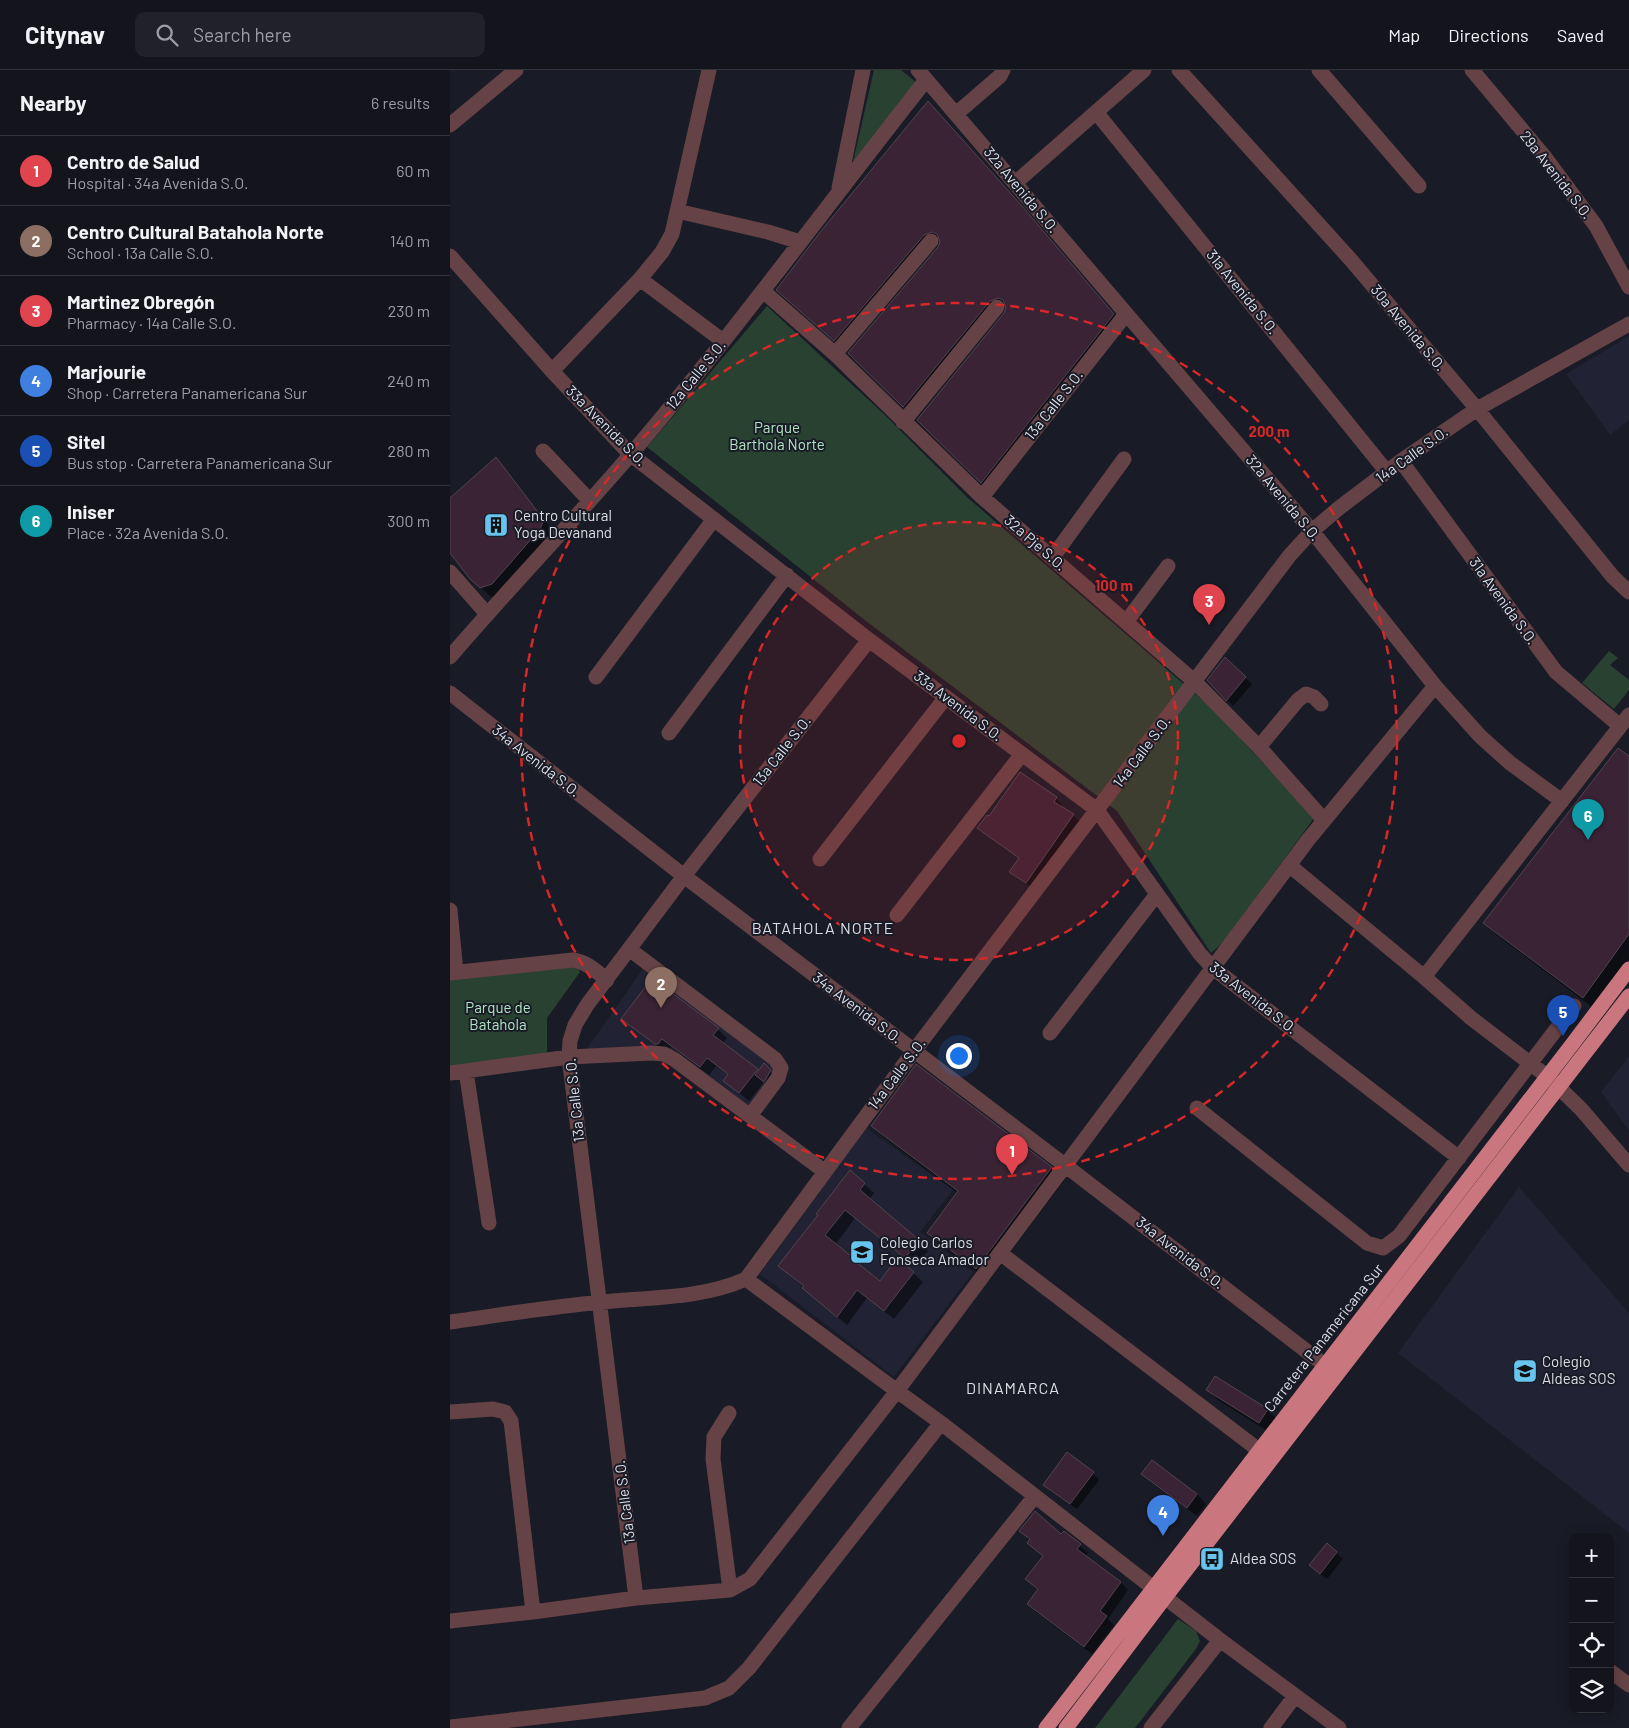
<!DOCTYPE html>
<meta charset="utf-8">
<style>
body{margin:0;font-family:Barlow,sans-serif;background:#202129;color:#f1f3f6}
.controls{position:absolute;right:15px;bottom:15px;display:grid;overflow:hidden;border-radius:10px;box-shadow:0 2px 12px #0003}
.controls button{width:45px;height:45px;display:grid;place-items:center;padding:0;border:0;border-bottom:1px solid #32333b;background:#13141c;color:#f1f3f6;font:25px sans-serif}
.you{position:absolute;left:508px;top:985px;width:18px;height:18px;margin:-12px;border:4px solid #fff;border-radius:50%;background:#1a73e8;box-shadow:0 0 0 8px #1a73e833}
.badge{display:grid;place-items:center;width:32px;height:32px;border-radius:50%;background:#b45309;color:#fff;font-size:16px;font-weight:700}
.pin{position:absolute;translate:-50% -41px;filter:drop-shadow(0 1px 2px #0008)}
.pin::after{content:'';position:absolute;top:26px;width:18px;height:15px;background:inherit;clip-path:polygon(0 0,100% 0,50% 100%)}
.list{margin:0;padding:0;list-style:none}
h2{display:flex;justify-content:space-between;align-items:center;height:65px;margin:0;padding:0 20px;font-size:21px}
h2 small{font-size:16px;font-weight:400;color:#9d9ea3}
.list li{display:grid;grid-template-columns:32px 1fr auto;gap:15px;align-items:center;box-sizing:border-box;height:70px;padding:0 20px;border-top:1px solid #32333b}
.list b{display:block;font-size:19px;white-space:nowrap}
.list p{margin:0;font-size:16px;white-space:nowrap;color:#9d9ea3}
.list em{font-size:16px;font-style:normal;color:#9d9ea3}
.icon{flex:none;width:28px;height:28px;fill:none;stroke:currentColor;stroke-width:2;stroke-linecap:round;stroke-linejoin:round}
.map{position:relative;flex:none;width:1179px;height:1658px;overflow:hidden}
header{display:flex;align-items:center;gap:30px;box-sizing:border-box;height:70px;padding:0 25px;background:#13141c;border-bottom:1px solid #32333b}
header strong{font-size:24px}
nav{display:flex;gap:28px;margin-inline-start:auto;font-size:18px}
.search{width:350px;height:45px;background:#202129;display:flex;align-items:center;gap:12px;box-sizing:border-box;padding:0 18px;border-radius:10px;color:#9d9ea3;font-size:19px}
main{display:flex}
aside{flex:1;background:#13141c}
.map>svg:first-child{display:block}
</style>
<header>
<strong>Citynav</strong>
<div class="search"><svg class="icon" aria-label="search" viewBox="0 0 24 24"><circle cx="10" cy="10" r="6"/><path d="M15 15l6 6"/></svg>Search here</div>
<nav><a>Map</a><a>Directions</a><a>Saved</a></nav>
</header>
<main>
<aside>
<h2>Nearby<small>6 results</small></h2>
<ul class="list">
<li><span class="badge" style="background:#e0444e">1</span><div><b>Centro de Salud</b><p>Hospital · 34a Avenida S.O.</p></div><em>60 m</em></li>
<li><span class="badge" style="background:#8d6e63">2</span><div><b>Centro Cultural Batahola Norte</b><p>School · 13a Calle S.O.</p></div><em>140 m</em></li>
<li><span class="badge" style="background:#e0444e">3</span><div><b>Martinez Obregón</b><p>Pharmacy · 14a Calle S.O.</p></div><em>230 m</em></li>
<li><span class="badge" style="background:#3f7fe0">4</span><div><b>Marjourie</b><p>Shop · Carretera Panamericana Sur</p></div><em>240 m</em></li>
<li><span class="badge" style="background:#1a4fb4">5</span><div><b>Sitel</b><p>Bus stop · Carretera Panamericana Sur</p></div><em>280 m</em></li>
<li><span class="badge" style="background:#0f9aa8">6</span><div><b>Iniser</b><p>Place · 32a Avenida S.O.</p></div><em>300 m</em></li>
</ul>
</aside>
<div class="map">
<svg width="1179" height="1658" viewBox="0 0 1179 1658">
<rect width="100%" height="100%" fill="#191b26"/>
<!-- built -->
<path fill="#212334" d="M 1179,266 L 1179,350 L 1160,365 L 1116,304 Z
M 197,893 L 331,998 L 300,1046 L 225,990 L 132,986 Z
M 1179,986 L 1179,1061 L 1151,1022 Z
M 416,1058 L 503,1120 L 470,1162 L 523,1202 L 444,1307 L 310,1204 Z
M 1069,1117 L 1179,1243 L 1179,1463 L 948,1283 Z"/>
<!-- green -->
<path fill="#284130" d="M 424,0 L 451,0 L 466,12 L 403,92 Z
M 317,236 L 435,345 L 518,428 L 764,640 L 864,748 L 774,872 L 761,883 L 667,741 L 416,551 L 197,377 Z
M 1159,581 L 1168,588 L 1160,595 L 1179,610 L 1179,620 L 1164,639 L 1132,613 Z
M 123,890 L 130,902 L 97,948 L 97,990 L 0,1003 L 0,903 Z
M 728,1549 L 746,1561 L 750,1571 L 746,1579 L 685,1658 L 645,1658 Z"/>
<!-- shadow -->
<path fill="#0007" d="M 578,144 L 670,251 L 538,418 L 468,350 L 555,244 L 558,238 L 556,233 L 546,237 L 460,342 L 400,283 L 489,178 L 492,172 L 490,167 L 480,171 L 391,276 L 333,226 L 372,162 Z
M 46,389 L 55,399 L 103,461 L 100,469 L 52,524 L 41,527 L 21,508 L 0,481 L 0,430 Z
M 775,588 L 802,614 L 783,636 L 758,610 Z
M 1179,688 L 1179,895 L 1146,940 L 1047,865 L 1034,853 Z
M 606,728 L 612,735 L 610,737 L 623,745 L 629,751 L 583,819 L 561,802 L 570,789 L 529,758 L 539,748 Z
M 202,910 L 268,959 L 277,968 L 272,974 L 309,1002 L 314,995 L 326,1007 L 320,1017 L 314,1012 L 299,1031 L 275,1011 L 279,1005 L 266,996 L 259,1005 L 221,977 L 217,983 L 215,982 L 182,957 L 173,948 Z
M 466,996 L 601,1098 L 614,1111 L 539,1211 L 491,1175 L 479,1163 L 508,1123 L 435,1068 L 422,1056 Z
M 414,1114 L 424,1123 L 419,1130 L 478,1181 L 465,1197 L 405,1148 L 385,1175 L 431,1212 L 463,1203 L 473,1212 L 444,1249 L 417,1228 L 397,1255 L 329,1196 Z
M 758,1320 L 817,1340 L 827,1349 L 819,1362 L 768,1330 Z
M 643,1403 L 649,1410 L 627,1439 L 600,1421 L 594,1415 Z
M 693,1404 L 747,1424 L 756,1434 L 747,1446 L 702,1413 Z
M 571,1461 L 612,1466 L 614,1462 L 638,1483 L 635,1486 L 671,1512 L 678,1520 L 658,1549 L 664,1555 L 642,1584 L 586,1542 L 579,1534 L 589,1520 L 577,1509 L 594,1487 Z
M 886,1483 L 893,1489 L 877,1509 L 867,1502 Z"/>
<!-- building -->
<path fill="#3a2334" stroke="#52444e" d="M 478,31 L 572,136 L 664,244 L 531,413 L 467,350 L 554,243 L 556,238 L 553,230 L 548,228 L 540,231 L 453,337 L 398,283 L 488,177 L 490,172 L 487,164 L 482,162 L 474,165 L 384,271 L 326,220 L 371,161 Z
M 46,387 L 94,450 L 90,459 L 42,514 L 30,518 L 20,509 L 0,483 L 0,428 Z
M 775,587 L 796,607 L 776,631 L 757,610 Z
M 1168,678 L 1179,686 L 1179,864 L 1133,928 L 1033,853 Z
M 570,702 L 607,727 L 604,732 L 624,744 L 576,813 L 559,802 L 569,788 L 527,758 L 537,745 L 539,746 Z
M 202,908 L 269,958 L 263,965 L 308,999 L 289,1023 L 273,1011 L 278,1004 L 257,988 L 250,997 L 212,969 L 208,974 L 205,974 L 171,949 Z
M 314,993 L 321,1000 L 314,1012 L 305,1005 Z
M 466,994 L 602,1097 L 526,1199 L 477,1163 L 508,1121 L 421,1056 Z
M 400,1100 L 415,1113 L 410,1120 L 469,1170 L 455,1188 L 395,1140 L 375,1165 L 401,1186 L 400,1187 L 430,1211 L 447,1188 L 464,1202 L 434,1241 L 407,1220 L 387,1247 L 352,1218 L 354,1216 L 328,1196 L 368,1145 L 366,1144 Z
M 765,1306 L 818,1339 L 809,1353 L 756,1320 Z
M 617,1382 L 644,1402 L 620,1434 L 593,1415 Z
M 702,1390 L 747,1424 L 737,1438 L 691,1404 Z
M 585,1441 L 611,1464 L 614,1461 L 631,1474 L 627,1479 L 671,1512 L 650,1541 L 657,1546 L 634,1577 L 577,1534 L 588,1519 L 575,1509 L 593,1486 L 577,1473 L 580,1469 L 569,1461 Z
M 877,1473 L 887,1482 L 870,1504 L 859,1495 Z"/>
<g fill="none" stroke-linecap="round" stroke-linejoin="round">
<!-- minor -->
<path stroke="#644245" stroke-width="15" d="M 468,0 L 862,461 L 985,616 L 1030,666 L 1060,693 L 1112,731
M 729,0 L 901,190 L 1027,339 L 1163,507 L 1179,522
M 869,0 L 969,116
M 1022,0 L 1094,86 L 1146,156 L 1179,217
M 646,42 L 937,402
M 506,44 L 550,6 L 553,0
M 0,55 L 66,0
M 565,113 L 694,0
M 389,118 L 413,0
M 227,141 L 318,162 L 350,172
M 0,186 L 102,301 L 180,384 L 419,570 L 647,740 L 750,884 L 763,898 L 1009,1088
M 190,209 L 273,271
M 313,221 L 385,284 L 532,427 L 745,612 L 809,677 L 874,750
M 385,284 L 481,171
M 102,301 L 190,209 L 212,182 L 222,164 L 259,0
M 453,352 L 547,237
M 93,381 L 139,430
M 951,391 L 1106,602 L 1170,656
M 532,427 L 676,244
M 602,488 L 674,389
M 0,502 L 37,544
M 676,552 L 718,496
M 0,587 C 59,518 122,453 181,384 C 284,263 378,134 476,10
M 146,607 L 264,449
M 0,623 L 234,806 L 616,1096 L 885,1303
M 219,663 L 337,505
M 809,677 L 848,630 L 856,624 L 864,627 L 871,634
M 370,789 L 496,627
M 839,795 L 974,907 L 1021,948 L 1098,1007 L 1131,1039 L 1179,1095
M 0,840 L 6,902
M 447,845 L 572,684
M 179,879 L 325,989 L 331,998 L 328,1008 L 300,1046
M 0,903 L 123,890 C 137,892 146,901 157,910
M 974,907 L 1179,645
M 600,963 L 707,824
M 16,1001 L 39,1153
M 0,1003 L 119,987 L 201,983 L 214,984 L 225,990 L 374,1101
M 747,1038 L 917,1173 L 933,1178 L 949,1166 L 1124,936
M 550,1183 L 810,1381
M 296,1209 L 464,981 L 840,485 L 862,461 L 889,438 L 951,391 L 1027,339 L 1179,254
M 0,1252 C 50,1245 100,1237 151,1232 C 200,1227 251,1229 296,1209 L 447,1321 L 491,1353 L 770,1570 L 889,1658
M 0,1342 L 43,1339 L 55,1342 L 61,1351 L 83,1542
M 279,1343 L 264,1367 L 263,1389 L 280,1520
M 186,1528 L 119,987 L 120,971 L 125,955 L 137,935 L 234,806 L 419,570
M 0,1551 L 83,1542 L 186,1528 L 280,1520 L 300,1509 L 447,1321 L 858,770 L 985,616
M 1160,1601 L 1179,1615
M 0,1657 L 255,1628 L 279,1618 L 299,1598 L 491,1353
M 399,1658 L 585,1426
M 701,1658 L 770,1570
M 821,1658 L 845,1626"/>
<!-- highway -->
<path stroke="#c9767e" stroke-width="15" d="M 596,1658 L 1124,972 L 1179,899
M 616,1658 L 716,1526 L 1179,926"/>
</g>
<!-- distance rings -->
<circle cx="509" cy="671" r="219" fill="#d62828" fill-opacity=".12"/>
<g fill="none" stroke="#d62828" stroke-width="2.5" stroke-dasharray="9 6">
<circle cx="509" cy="671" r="219"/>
<circle cx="509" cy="671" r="438"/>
</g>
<!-- icons -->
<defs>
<symbol id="building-square" viewBox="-11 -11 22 22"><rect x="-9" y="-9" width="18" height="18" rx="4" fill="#66c4ef" stroke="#191b26"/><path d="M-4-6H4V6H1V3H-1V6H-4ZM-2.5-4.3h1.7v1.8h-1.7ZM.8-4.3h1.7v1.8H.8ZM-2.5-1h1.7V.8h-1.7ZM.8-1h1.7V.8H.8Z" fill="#111"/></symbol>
<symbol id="school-square" viewBox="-11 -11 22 22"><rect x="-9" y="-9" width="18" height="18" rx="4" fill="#66c4ef" stroke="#191b26"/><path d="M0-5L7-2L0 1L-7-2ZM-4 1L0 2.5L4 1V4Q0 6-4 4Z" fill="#111"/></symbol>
<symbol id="bus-square" viewBox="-11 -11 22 22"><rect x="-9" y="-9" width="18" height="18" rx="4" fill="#66c4ef" stroke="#191b26"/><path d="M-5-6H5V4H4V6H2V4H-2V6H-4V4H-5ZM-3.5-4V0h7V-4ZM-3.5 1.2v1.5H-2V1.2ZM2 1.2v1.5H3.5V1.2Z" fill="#111"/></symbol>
</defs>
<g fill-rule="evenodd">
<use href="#building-square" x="32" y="441" width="28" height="28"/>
<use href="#school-square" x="398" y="1168" width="28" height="28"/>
<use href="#school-square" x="1061" y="1287" width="28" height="28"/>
<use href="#bus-square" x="748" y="1475" width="28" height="28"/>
</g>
<g text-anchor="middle" stroke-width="4" stroke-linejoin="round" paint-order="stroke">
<!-- street labels -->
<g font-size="15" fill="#dddee7" stroke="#191b26">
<text transform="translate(1106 105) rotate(52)" y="5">29a Avenida S.O.</text>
<text transform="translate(571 120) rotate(50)" y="5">32a Avenida S.O.</text>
<text transform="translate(792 222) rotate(51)" y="5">31a Avenida S.O.</text>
<text transform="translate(958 258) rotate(50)" y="5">30a Avenida S.O.</text>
<text transform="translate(246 305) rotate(-51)" y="5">12a Calle S.O.</text>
<text transform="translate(604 335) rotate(-52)" y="5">13a Calle S.O.</text>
<text transform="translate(156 356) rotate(45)" y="5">33a Avenida S.O.</text>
<text transform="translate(962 385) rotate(-36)" y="5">14a Calle S.O.</text>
<text transform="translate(833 428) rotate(50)" y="5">32a Avenida S.O.</text>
<text transform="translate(585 473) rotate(41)" y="5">32a Pje S.O.</text>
<text transform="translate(1053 531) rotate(54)" y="5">31a Avenida S.O.</text>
<text transform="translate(508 636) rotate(37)" y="5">33a Avenida S.O.</text>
<text transform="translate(332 681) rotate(-52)" y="5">13a Calle S.O.</text>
<text transform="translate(692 682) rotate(-53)" y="5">14a Calle S.O.</text>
<text transform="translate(86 691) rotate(38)" y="5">34a Avenida S.O.</text>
<text transform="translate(803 928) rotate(38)" y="5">33a Avenida S.O.</text>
<text transform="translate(407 938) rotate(37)" y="5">34a Avenida S.O.</text>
<text transform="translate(447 1004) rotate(-53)" y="5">14a Calle S.O.</text>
<text transform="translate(125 1030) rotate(-96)" y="5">13a Calle S.O.</text>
<text transform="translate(730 1183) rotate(38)" y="5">34a Avenida S.O.</text>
<text transform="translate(874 1268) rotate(-52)" y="5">Carretera Panamericana Sur</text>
<text transform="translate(175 1432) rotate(-97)" y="5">13a Calle S.O.</text>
</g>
<!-- park labels -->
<g font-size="15" fill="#b0e6c1" stroke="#191b26">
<text x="327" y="363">Parque<tspan x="327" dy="17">Barthola Norte</tspan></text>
<text x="48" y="943">Parque de<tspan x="48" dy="17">Batahola</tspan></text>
</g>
<!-- poi labels -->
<g font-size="15" fill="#dddee7" stroke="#191b26" text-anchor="start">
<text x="64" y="451">Centro Cultural<tspan x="64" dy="17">Yoga Devanand</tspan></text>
<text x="430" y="1178">Colegio Carlos<tspan x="430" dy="17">Fonseca Amador</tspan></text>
<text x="1092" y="1297">Colegio<tspan x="1092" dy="17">Aldeas SOS</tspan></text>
<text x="780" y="1494">Aldea SOS</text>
</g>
<!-- neighbourhood labels -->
<g font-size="16" letter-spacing="1" fill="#dddee7" stroke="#191b26">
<text x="373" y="864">BATAHOLA NORTE</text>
<text x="563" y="1324">DINAMARCA</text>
</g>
</g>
<circle cx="509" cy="671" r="8" fill="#d62828" stroke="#191b26" stroke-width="2.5"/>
<g font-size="15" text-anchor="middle" font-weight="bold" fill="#d62828" stroke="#191b26" stroke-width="4" stroke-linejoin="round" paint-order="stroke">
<text x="819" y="367">200 m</text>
<text x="664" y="521">100 m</text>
</g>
</svg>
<div class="controls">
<button>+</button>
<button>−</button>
<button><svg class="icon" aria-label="locate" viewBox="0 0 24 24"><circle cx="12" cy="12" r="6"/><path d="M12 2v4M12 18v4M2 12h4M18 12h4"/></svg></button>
<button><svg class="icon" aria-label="layers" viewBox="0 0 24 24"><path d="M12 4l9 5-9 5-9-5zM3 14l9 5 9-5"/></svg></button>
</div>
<div class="you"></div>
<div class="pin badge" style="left:562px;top:1105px;background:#e0444e">1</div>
<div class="pin badge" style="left:211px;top:938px;background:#8d6e63">2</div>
<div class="pin badge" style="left:759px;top:555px;background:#e0444e">3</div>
<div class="pin badge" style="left:713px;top:1466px;background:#3f7fe0">4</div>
<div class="pin badge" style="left:1113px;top:966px;background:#1a4fb4">5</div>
<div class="pin badge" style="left:1138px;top:770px;background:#0f9aa8">6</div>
</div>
</main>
